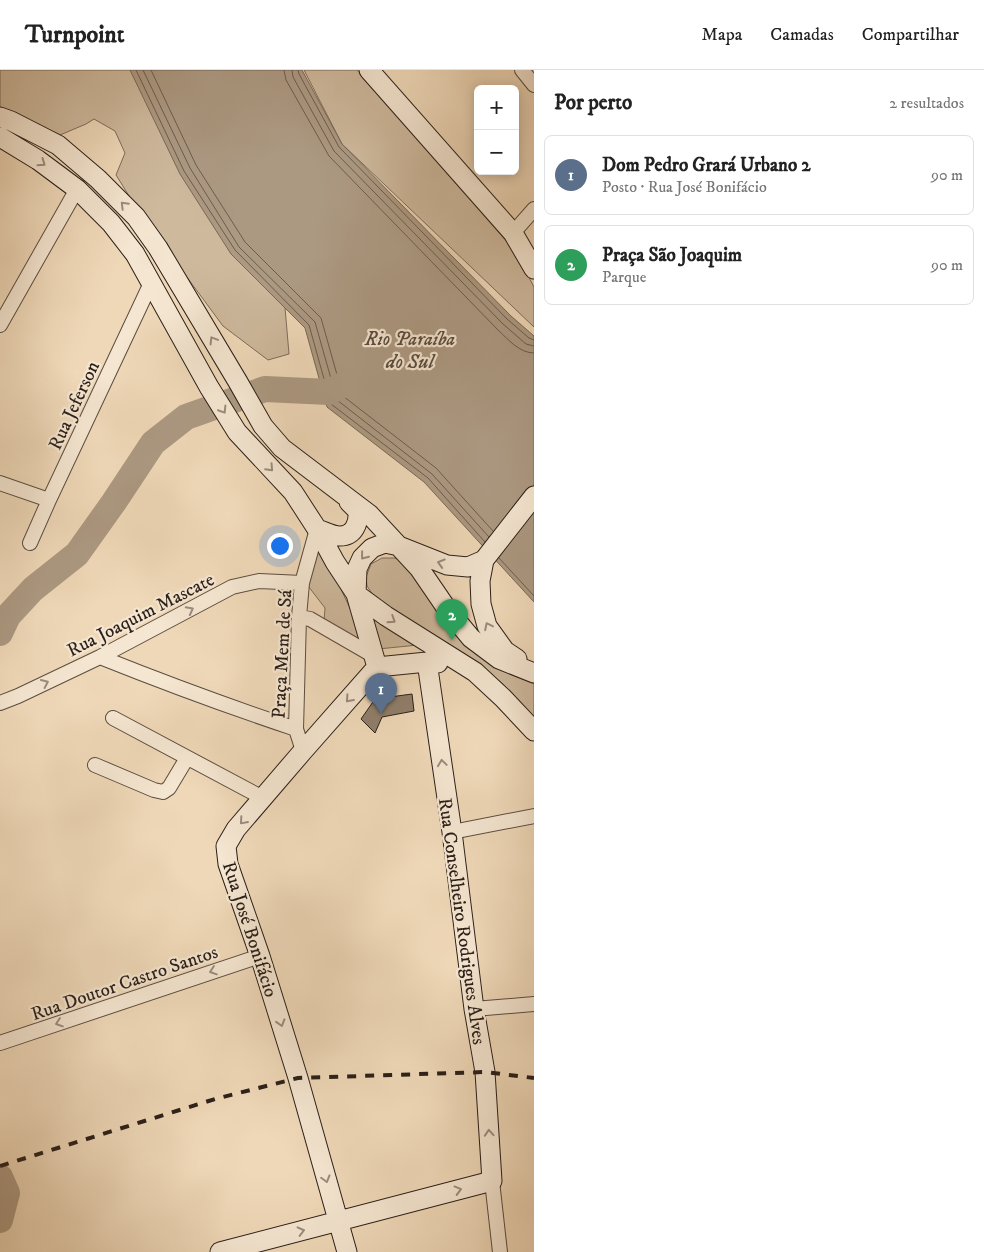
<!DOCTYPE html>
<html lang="pt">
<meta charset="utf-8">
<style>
body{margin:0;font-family:"IM FELL DW Pica",serif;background:#f6f6f6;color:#222}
.controls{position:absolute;right:15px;top:15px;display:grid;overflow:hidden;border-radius:8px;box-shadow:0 2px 12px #0003}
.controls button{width:45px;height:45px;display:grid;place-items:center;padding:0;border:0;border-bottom:1px solid #e0e0e0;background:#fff;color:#222;font:25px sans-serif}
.you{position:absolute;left:279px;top:475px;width:18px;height:18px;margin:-12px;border:4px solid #fff;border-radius:50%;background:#1a73e8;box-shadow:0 0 0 8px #1a73e833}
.badge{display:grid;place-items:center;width:32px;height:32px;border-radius:50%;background:#0f766e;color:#fff;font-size:16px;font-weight:700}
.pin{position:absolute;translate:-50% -41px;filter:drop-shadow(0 1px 2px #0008)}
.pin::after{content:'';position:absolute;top:26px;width:18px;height:15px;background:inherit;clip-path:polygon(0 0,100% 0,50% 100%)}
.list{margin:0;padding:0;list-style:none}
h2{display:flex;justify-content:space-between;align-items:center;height:65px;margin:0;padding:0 20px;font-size:21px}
h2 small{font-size:16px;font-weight:400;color:#767676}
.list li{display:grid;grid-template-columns:32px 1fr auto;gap:15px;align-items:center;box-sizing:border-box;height:80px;margin:0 10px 10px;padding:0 10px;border:1px solid #e0e0e0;border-radius:8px}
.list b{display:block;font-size:19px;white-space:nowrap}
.list p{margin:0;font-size:16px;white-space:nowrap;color:#767676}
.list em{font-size:16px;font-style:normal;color:#767676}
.map{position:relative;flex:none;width:534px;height:1182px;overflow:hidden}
header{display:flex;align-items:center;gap:30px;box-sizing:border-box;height:70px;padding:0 25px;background:#fff;border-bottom:1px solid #e0e0e0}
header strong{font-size:24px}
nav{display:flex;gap:28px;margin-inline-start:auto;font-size:18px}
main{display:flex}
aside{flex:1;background:#fff}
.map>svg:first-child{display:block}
</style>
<header>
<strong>Turnpoint</strong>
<nav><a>Mapa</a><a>Camadas</a><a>Compartilhar</a></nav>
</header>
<main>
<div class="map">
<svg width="534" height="1182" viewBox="0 0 534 1182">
<rect width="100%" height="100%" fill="#efd8b8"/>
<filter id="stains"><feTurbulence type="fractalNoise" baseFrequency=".004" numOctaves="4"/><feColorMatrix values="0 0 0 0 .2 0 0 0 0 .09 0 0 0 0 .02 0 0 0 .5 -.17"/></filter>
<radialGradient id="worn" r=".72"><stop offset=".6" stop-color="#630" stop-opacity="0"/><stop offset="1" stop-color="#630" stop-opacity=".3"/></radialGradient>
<!-- green -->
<path fill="#ceb99d" stroke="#7c6c5b" d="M 0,0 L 145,0 L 284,226 L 289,284 L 268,290 L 223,256 L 141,145 L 116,105 L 125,83 L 115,61 L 94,49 L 86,54 L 60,65 L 0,37 Z
M 304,0 L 357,0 L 515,181 L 534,217 L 534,257 L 342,74 Z
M 319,473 L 366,572 L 324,552 L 325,538 L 305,512 Z
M 382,488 L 395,488 L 410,496 L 474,582 L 512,605 L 534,614 L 534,646 L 502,613 L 469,588 L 418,557 L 373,525 L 367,516 L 366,507 L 371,494 Z
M 369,547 L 418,575 L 378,579 Z"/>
<!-- water -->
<path fill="#ac9982" stroke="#786858" d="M 130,0 L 302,0 L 342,74 L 511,246 L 534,266 L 534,532 L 424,412 L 327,337 L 305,258 L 231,184 L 180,104 Z"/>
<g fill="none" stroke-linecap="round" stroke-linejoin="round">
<!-- shore -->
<path stroke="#6b5c4e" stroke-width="1" d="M 136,0 L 184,101 L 235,180 L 309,255 L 331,334 L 428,408 L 485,472
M 143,0 L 190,98 L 239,177 L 315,252 L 337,330 L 432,404 L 489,467
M 151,0 L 196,95 L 245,172 L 321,248 L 343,326 L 436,398 L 493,461
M 284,0 L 286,10 L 329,86 L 498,260 C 508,269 519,283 534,283
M 292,0 L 293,7 L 334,81 L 503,254 L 526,274 L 534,276
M 298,0 L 299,4 L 339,77 L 507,249 L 529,268 L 534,270
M 499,488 L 534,526"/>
<!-- river -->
<path stroke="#ac9982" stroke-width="26" d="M 0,563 L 8,546 L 33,519 L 77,484 L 114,432 L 153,373 L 186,347 L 265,319 L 329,322 L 354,309
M 0,1107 L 7,1123 L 0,1150"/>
</g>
<!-- building -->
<path fill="#907f6c" stroke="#2a1f19" d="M 412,624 L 414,641 L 382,647 L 375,663 L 361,649 L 375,629 Z"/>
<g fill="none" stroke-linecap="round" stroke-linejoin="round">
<defs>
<path id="street" d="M 522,0 L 534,15
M 513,163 L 534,139
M 0,255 L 77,119
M 0,413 L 49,430
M 30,473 L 49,430 L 151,213
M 299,547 L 310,549 L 374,586
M 100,587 C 165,613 230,637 296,659
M 0,633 L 18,626 L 100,587 L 232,517 L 259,511 L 302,513
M 113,648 L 263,728
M 303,681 L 296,659 L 299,547 L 302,513 L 317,459
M 95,695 L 154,720 L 163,722 L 169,718 L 187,688
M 452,762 L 534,746
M 474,939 L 534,934
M 0,973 L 260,886
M 492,1111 L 500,1182"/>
<path id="secondary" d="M 369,0 L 513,163 L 534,199
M 0,47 L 11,51 L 58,75 L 98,109 L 136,147 L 158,178 L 238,312 L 263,356 L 282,378 L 369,444 L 419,498 L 447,539 L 471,568 L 499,589 L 534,603
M 0,67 L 38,90 L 77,119 L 111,153 L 135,184 L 209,317 L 237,362 L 293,422 L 317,459 L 335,492 L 356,524 L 386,546 L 475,602 L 503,628 L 534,661
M 317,459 C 324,461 332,466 340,466 C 354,466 359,453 358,441 L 349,432
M 517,589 L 505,581 L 487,556 L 481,534 L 480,511 L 484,490 L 534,426
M 377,597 L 427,592 L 438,593
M 220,1182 L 492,1111 L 485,1002 L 474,939 L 452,762 L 427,592
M 347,1182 L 298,1008 L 260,886 L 228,794 L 226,776 L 236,759 L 303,681 L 377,597 L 356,524 L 357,499 L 362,488 L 372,478 L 385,473 L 399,476 L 447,495 L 468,497 L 484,490"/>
</defs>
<!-- street casing -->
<use href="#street" stroke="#5b4d41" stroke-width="16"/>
<!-- secondary casing -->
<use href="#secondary" stroke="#2a1f19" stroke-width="21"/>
<!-- street -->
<use href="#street" stroke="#f5e6d1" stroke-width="14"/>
<!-- secondary -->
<use href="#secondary" stroke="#f5e6d1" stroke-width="19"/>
<!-- rail -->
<path stroke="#2a1f19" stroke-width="4" stroke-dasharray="9 9" stroke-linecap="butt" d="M 0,1096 L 215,1029 L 298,1008 L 485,1002 L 534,1008"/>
</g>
<!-- one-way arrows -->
<defs><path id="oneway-chevron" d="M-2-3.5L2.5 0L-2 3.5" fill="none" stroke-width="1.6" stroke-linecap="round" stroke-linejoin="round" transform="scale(1.25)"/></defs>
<g stroke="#9a8c7e">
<use href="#oneway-chevron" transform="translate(42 93) rotate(35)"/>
<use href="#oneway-chevron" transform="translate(124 135) rotate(-135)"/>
<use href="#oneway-chevron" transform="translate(213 270) rotate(-121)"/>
<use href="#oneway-chevron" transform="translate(223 340) rotate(58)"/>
<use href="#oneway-chevron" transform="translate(270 398) rotate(47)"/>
<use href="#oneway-chevron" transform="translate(364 486) rotate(128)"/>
<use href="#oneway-chevron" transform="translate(441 493) rotate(-163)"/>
<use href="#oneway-chevron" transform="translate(190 540) rotate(-28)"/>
<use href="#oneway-chevron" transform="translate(392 550) rotate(33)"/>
<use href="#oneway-chevron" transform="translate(488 556) rotate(-116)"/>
<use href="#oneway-chevron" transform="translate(45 613) rotate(-25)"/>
<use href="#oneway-chevron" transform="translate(349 629) rotate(132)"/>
<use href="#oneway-chevron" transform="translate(442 693) rotate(-98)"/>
<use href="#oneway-chevron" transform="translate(243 751) rotate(131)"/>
<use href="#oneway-chevron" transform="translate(213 901) rotate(161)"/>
<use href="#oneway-chevron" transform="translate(59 953) rotate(161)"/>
<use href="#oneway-chevron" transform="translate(281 953) rotate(73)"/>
<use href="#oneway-chevron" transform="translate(489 1063) rotate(-94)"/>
<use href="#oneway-chevron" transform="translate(326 1109) rotate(74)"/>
<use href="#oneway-chevron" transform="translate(458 1120) rotate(-15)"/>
<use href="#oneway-chevron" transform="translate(301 1161) rotate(-14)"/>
</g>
<g text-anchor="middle" stroke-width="4.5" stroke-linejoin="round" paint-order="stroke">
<!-- street labels -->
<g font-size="19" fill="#2a1f19" stroke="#f5e6d1">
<text transform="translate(73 335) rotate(-65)" y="7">Rua Jeferson</text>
<text transform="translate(140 544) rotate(-27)" y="7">Rua Joaquim Mascate</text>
<text transform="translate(281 584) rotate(-87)" y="7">Praça Mem de Sá</text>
<text transform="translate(463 851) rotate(82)" y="7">Rua Conselheiro Rodrigues Alves</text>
<text transform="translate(251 859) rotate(72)" y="7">Rua José Bonifácio</text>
<text transform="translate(124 912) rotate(-19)" y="7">Rua Doutor Castro Santos</text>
</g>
<!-- water labels -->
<g font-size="20" font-style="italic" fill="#584a3e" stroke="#f5e6d1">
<text x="410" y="275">Rio Paraíba<tspan x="410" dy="23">do Sul</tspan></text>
</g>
</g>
<rect width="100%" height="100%" filter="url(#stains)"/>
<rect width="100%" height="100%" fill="url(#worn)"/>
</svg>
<div class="controls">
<button>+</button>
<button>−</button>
</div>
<div class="you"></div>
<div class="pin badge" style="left:381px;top:644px;background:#5c6f8a">1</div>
<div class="pin badge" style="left:452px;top:570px;background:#2e9e5b">2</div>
</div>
<aside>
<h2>Por perto<small>2 resultados</small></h2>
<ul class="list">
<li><span class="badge" style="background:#5c6f8a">1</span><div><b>Dom Pedro Grará Urbano 2</b><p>Posto · Rua José Bonifácio</p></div><em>90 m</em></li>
<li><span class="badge" style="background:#2e9e5b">2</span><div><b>Praça São Joaquim</b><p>Parque</p></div><em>90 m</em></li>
</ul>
</aside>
</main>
